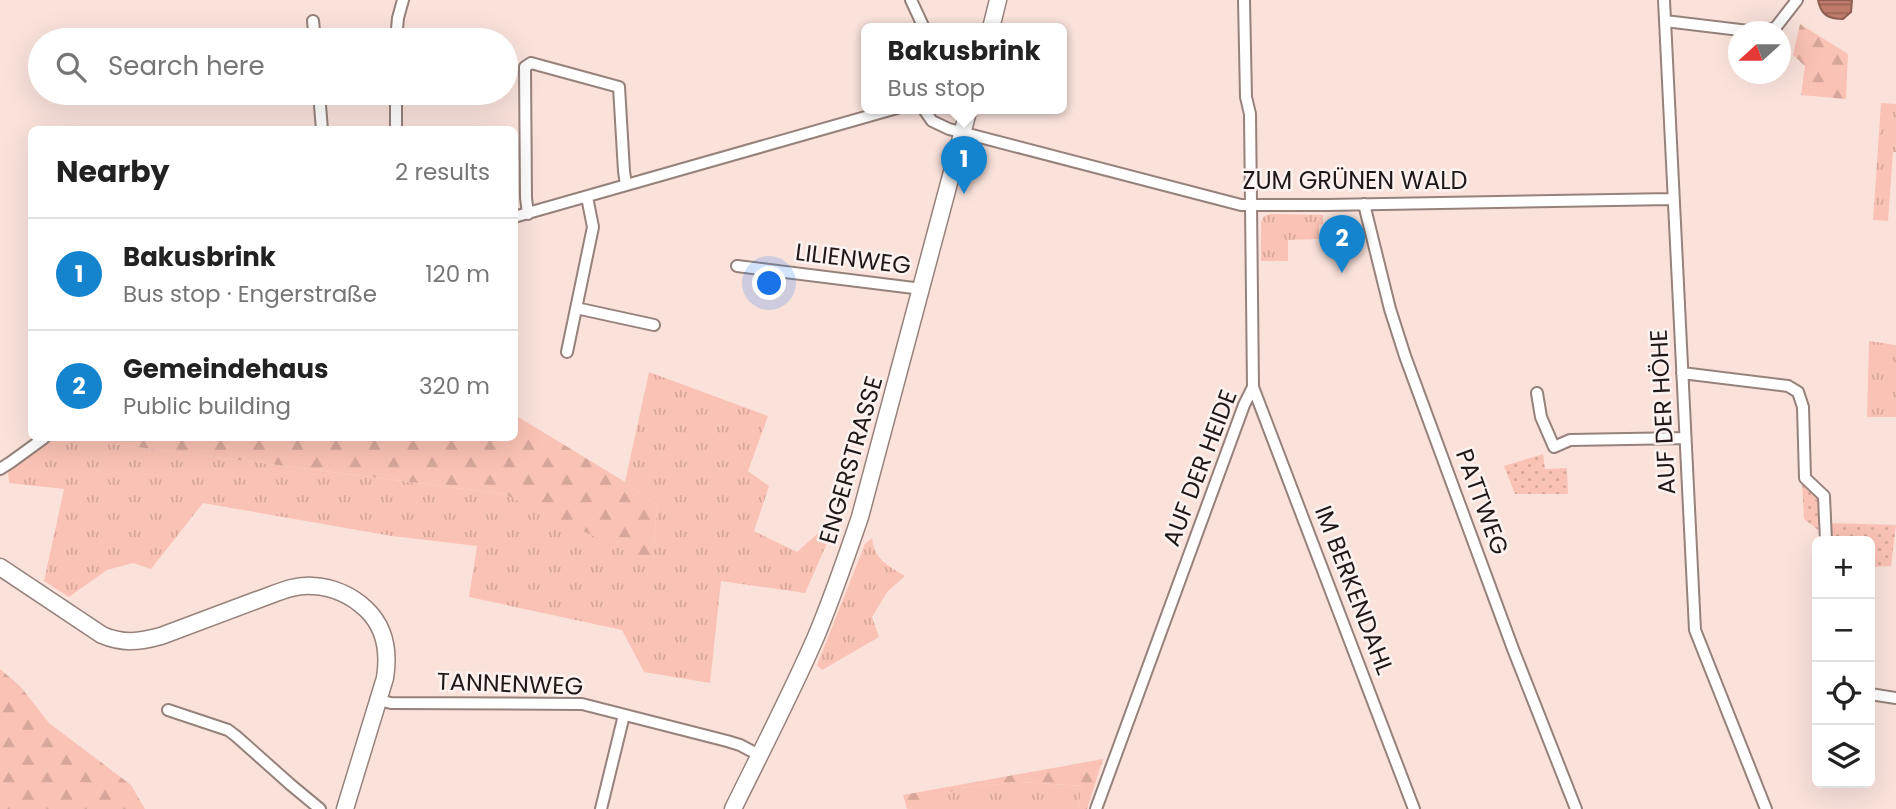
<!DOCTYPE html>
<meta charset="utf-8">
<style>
body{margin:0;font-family:Poppins,sans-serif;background:#f6f6f6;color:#222}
.controls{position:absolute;right:21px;bottom:21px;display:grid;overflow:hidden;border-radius:10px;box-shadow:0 7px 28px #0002}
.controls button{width:63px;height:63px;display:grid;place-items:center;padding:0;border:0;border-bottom:2px solid #e0e0e0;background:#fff;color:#222;font:35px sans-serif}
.compass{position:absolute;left:1728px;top:21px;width:63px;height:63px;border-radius:50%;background:#fff;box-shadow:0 7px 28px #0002;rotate:249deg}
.you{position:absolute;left:770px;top:284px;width:24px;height:24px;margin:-18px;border:5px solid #fff;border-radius:50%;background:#1a73e8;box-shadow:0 0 0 10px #1a73e833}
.badge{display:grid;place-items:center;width:46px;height:46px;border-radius:50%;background:#1584ce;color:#fff;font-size:23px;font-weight:700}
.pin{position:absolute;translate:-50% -58px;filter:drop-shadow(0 2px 4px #0008)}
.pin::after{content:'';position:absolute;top:37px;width:24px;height:21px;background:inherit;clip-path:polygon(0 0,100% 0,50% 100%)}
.popup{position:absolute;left:861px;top:23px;width:206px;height:91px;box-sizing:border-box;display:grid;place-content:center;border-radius:10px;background:#fff;filter:drop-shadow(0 2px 5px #0005);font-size:23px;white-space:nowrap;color:#767676}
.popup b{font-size:26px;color:#222}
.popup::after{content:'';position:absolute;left:50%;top:100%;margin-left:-14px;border:14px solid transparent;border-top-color:#fff}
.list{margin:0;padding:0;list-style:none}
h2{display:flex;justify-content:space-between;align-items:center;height:91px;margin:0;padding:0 28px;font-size:30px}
h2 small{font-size:23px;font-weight:400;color:#767676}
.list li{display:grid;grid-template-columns:46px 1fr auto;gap:21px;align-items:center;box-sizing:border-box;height:112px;padding:0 28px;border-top:2px solid #e0e0e0}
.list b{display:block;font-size:26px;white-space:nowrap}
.list p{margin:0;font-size:23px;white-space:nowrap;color:#767676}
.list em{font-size:23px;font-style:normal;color:#767676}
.icon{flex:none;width:38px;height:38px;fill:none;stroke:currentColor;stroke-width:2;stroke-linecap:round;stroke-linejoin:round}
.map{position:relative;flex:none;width:1896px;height:809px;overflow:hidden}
.search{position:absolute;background:#fff;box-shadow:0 7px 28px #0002;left:28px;top:28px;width:490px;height:77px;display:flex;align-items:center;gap:18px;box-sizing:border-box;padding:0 24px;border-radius:38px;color:#767676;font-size:26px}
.panel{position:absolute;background:#fff;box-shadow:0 7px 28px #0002;left:28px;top:126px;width:490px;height:315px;border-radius:10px}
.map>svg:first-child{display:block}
</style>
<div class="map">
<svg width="1896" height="809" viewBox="0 0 1896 809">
<defs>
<pattern id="grass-tufts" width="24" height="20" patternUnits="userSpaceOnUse" patternTransform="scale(1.75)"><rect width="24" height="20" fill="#fac2b4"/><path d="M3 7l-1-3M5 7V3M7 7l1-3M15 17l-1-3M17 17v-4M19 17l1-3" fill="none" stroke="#d6a69a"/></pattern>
<pattern id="forest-firs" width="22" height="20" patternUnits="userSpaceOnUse" patternTransform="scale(1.75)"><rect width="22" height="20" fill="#fac2b4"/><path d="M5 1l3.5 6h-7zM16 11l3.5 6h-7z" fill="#d6a69a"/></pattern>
<pattern id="park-dots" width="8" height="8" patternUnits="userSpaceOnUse" patternTransform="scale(1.75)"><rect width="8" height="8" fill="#fac2b4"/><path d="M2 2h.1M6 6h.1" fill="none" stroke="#d6a69a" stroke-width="1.8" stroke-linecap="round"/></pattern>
<pattern id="water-rules" width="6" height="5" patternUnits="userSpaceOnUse" patternTransform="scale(1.75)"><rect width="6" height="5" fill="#bf7b6a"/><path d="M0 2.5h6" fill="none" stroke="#9b6456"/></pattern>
</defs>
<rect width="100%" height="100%" fill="#fae2db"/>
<!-- grass -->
<path fill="url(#grass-tufts)" d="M 1881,103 L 1896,104 L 1896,152 L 1893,152 L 1888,221 L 1873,220 Z
M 1271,214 L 1323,215 L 1323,224 L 1319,225 L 1319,239 L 1288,240 L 1288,261 L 1261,261 L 1261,223 L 1264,216 Z
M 1869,341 L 1896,345 L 1896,417 L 1867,417 Z
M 649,372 L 768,416 L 748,471 L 769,486 L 754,531 L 797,552 L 824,528 L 832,532 L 805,593 L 721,581 L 710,683 L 644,672 L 622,630 L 469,597 L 477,546 L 392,536 L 203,503 L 151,569 L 133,563 L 107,570 L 69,597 L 44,581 L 64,489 L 9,483 L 8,472 L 54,438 L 110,438 L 113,444 L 504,494 L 653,563 L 657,506 L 625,482 Z
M 872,538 C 874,560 889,566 905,576 L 887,592 L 872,617 L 879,637 L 822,670 L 817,665 L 865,544 Z
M 1018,782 L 1082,786 L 1078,809 L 907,809 L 959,788 Z"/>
<!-- forest -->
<path fill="url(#forest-firs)" d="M 1800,24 L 1848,54 L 1846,99 L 1801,95 L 1805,66 L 1793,55 Z
M 515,415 L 625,482 L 657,506 L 653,564 L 504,494 L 113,444 L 110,438 L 514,438 Z
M 0,669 L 20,686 L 49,723 L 131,785 L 145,809 L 0,809 Z
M 1103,759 L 1087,809 L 1078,809 L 1082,786 L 1018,782 L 960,788 L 907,809 L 903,795 Z"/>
<!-- park -->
<path fill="url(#park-dots)" d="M 1543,454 L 1545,469 L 1567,468 L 1568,494 L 1515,494 L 1504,466 Z
M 1802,482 L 1820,498 L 1822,533 L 1804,519 Z
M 1830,523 L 1896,525 L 1891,566 L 1870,567 L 1870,541 L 1831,541 Z"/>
<!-- water -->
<path fill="url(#water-rules)" stroke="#8f5d51" stroke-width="2" d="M 1818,0 L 1852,0 L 1851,12 L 1843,19 C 1828,19 1821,15 1818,0 Z"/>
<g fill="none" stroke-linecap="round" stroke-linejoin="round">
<defs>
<path id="street" d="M 911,0 L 924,28
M 1664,0 L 1695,630 L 1766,809
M 313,21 L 315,40
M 1665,21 L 1757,32
M 1765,32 L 1776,27 L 1797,0
M 396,40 L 398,18 L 403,0
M 319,93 L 322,130
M 396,93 L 396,130
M 923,108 L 932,121 L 949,129 L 1241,205 L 1327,205 L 1672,199
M 1364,204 L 1390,309 L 1405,356 L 1513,649 L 1576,809
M 528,214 L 526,198 L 525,67 L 531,63 L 619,87 L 624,171 L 626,185
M 514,217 L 897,108
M 737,266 L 922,289
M 576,308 L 654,325
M 567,352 L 593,227 L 587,197
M 1682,373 L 1788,386 L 1798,392 L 1803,407 L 1805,478 L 1824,496 L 1826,541
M 1253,387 L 1414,809
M 1537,393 L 1541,417 L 1554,447 L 1570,440 L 1685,438
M 0,469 L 11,462 L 44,438
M 1870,694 L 1896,698
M 378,700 L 391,703 L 582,704 L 727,741 L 740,745 L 759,755
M 168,710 L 228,730 L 236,736 L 291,785 L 320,809
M 601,809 L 624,715
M 1096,809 L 1244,405 L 1253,387 L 1250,114 L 1246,97 L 1244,0"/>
<path id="secondary" d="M 991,28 L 998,0
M 0,567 L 102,635 C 123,644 139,642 161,636 C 193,624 225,612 257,600 C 275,594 294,584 313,586 C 333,587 352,596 366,609 C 386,628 389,653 385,678 L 345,809
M 733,809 C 761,752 790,696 815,639 C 832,599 846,558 860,517 L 969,108"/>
</defs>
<!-- street casing -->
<use href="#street" stroke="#96817b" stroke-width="14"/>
<!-- secondary casing -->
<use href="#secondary" stroke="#96817b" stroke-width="19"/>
<!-- street -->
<use href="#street" stroke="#fff" stroke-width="10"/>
<!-- secondary -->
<use href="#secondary" stroke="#fff" stroke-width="16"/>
</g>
<g text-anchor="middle" stroke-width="5" stroke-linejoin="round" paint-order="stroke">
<!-- street labels -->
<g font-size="24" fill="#201816" stroke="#fcf3f0">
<text x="1355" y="189">ZUM GRÜNEN WALD</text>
<text transform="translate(853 259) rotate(7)" y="8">LILIENWEG</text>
<text transform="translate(1663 412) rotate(-93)" y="8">AUF DER HÖHE</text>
<text transform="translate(851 460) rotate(-74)" y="8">ENGERSTRASSE</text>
<text transform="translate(1200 468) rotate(-69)" y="8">AUF DER HEIDE</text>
<text transform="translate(1482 502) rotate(70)" y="8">PATTWEG</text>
<text transform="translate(1354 590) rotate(69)" y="8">IM BERKENDAHL</text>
<text transform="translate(510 684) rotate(2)" y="8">TANNENWEG</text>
</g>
</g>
</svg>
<div class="controls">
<button>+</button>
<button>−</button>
<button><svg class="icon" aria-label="locate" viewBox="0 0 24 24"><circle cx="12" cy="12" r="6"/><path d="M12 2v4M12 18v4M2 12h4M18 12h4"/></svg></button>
<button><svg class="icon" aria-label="layers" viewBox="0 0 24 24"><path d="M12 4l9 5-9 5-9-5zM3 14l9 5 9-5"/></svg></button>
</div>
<svg class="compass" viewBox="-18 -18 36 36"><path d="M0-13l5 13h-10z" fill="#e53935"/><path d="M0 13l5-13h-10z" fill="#767676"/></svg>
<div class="you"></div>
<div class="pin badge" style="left:964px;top:194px">1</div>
<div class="popup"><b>Bakusbrink</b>Bus stop</div>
<div class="pin badge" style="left:1342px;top:273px">2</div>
<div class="search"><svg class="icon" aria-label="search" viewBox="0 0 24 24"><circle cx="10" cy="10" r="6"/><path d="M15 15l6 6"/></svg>Search here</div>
<section class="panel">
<h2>Nearby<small>2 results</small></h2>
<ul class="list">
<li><span class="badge">1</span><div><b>Bakusbrink</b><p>Bus stop · Engerstraße</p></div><em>120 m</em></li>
<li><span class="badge">2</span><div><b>Gemeindehaus</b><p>Public building</p></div><em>320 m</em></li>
</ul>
</section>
</div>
